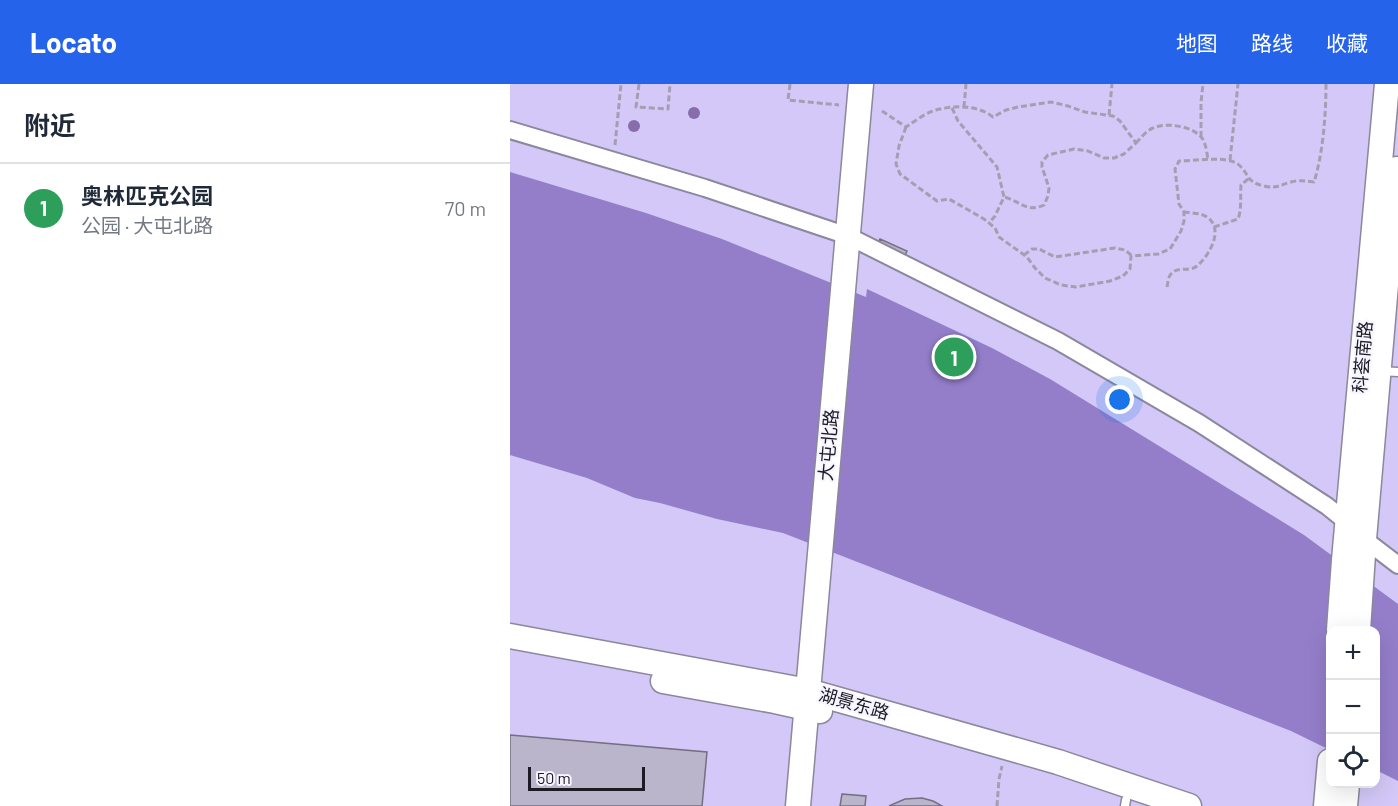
<!DOCTYPE html>
<html lang="zh">
<meta charset="utf-8">
<style>
body{margin:0;font-family:Barlow,"Noto Sans SC",sans-serif;background:#f2f2f3;color:#1f2937}
.controls{position:absolute;right:18px;bottom:18px;display:grid;overflow:hidden;border-radius:12px;box-shadow:0 6px 24px #0002}
.controls button{width:54px;height:54px;display:grid;place-items:center;padding:0;border:0;border-bottom:2px solid #e0e1e3;background:#fff;color:#1f2937;font:30px sans-serif}
.scale{position:absolute;left:18px;bottom:15px;width:117px;box-sizing:border-box;padding-left:6px;border:3px solid #1c1a22;border-top:0;font-size:16px;line-height:21px;white-space:nowrap;color:#1c1a22;-webkit-text-stroke:4px #f7f5ff;paint-order:stroke}
.you{position:absolute;left:610px;top:316px;width:21px;height:21px;margin:-15px;border:4px solid #fff;border-radius:50%;background:#1a73e8;box-shadow:0 0 0 9px #1a73e833}
.badge{display:grid;place-items:center;width:39px;height:39px;border-radius:50%;background:#2563eb;color:#fff;font-size:20px;font-weight:700}
.pin{position:absolute;translate:-50% -50%;border:3px solid #fff;box-shadow:0 2px 6px #0006}
.list{margin:0;padding:0;list-style:none}
h2{display:flex;justify-content:space-between;align-items:center;height:78px;margin:0;padding:0 24px;font-size:26px}
h2 small{font-size:20px;font-weight:400;color:#747a83}
.list li{display:grid;grid-template-columns:39px 1fr auto;gap:18px;align-items:center;box-sizing:border-box;height:90px;padding:0 24px;border-top:2px solid #e0e1e3}
.list b{display:block;font-size:22px;white-space:nowrap}
.list p{margin:0;font-size:20px;white-space:nowrap;color:#747a83}
.list em{font-size:20px;font-style:normal;color:#747a83}
.icon{flex:none;width:33px;height:33px;fill:none;stroke:currentColor;stroke-width:2;stroke-linecap:round;stroke-linejoin:round}
.map{position:relative;flex:none;width:888px;height:722px;overflow:hidden}
header{display:flex;align-items:center;gap:36px;box-sizing:border-box;height:84px;padding:0 30px;background:#2563eb;color:#fff}
header strong{font-size:28px}
nav{display:flex;gap:33px;margin-inline-start:auto;font-size:21px}
main{display:flex}
aside{flex:1;background:#fff}
.map>svg:first-child{display:block}
</style>
<header>
<strong>Locato</strong>
<nav><a>地图</a><a>路线</a><a>收藏</a></nav>
</header>
<main>
<aside>
<h2>附近<small></small></h2>
<ul class="list">
<li><span class="badge" style="background:#2e9e5b">1</span><div><b>奥林匹克公园</b><p>公园 · 大屯北路</p></div><em>70 m</em></li>
</ul>
</aside>
<div class="map">
<svg width="888" height="722" viewBox="0 0 888 722">
<rect width="100%" height="100%" fill="#ebe6fd"/>
<!-- green -->
<path fill="#d3c8f7" fill-rule="evenodd" d="M 0,0 L 888,0 L 888,722 L 0,722 ZM 820,546 L 866,546 L 866,700 L 820,700 Z"/>
<!-- water -->
<path fill="#947eca" d="M 0,88 L 136,129 L 212,155 L 356,213 L 357,205 L 482,264 L 540,295 L 794,451 L 888,520 L 888,697 L 866,686 L 866,546 L 820,546 L 820,666 L 781,647 L 273,449 L 207,435 L 150,419 L 125,414 L 77,394 L 0,371 Z"/>
<!-- building -->
<path fill="#bab5cb" stroke="#746f83" stroke-width="1.5" d="M 370,155 L 397,167 L 394,173 L 367,161 Z
M 0,651 L 197,668 L 192,722 L 0,722 Z
M 332,710 L 356,712 L 355,722 L 330,722 Z
M 412,714 L 423,717 L 432,722 L 379,722 L 395,715 Z"/>
<g fill="none" stroke-linecap="round" stroke-linejoin="round">
<defs>
<path id="lane" d="M 869,287 L 888,288
M 615,722 L 616,716"/>
<path id="street" d="M 0,46 L 195,104 L 338,152 L 548,257 L 689,339 L 817,422 L 838,439 L 854,455 L 888,481"/>
<path id="secondary" d="M 829,546 L 834,476 L 877,0
M 848,546 L 854,455 L 886,85
M 0,552 L 298,607 L 548,678 L 679,722
M 153,597 L 265,617 L 310,627
M 288,722 L 351,0
M 816,722 L 820,677
M 835,722 L 837,700"/>
</defs>
<!-- lane casing -->
<use href="#lane" stroke="#8c879c" stroke-width="11"/>
<!-- street casing -->
<use href="#street" stroke="#8c879c" stroke-width="20"/>
<!-- secondary casing -->
<use href="#secondary" stroke="#8c879c" stroke-width="27"/>
<!-- path -->
<path stroke="#a39fb1" stroke-width="3" stroke-dasharray="6 3" stroke-linecap="butt" d="M 129,0 L 126,23 L 158,25 L 160,0
M 280,0 L 278,16 L 329,21
M 454,23 L 456,0
M 442,24 L 448,37 L 487,83 L 494,113 L 485,132 L 479,139
M 372,27 L 396,43 C 405,37 415,29 426,26 C 445,21 468,21 483,33 L 496,26 L 508,23 L 541,18 L 558,22 L 575,28 L 603,32 L 610,37 L 626,59 L 614,70 L 604,74 L 594,74 L 578,67 L 564,65 L 538,71 L 532,78 L 532,83 L 539,104 L 538,112 L 534,121 C 517,129 510,117 494,113
M 599,31 L 602,0
M 396,43 L 389,62 L 386,80 L 390,90 L 427,117 L 439,115 L 474,135 L 485,144 L 489,153 L 517,173 L 525,184 L 535,194 L 551,201 L 566,203 L 600,197 L 613,192 L 620,185 L 621,172 L 648,170 L 660,165 L 671,147 L 674,137 L 674,128 L 669,120 L 665,85 L 669,77 C 685,77 718,71 729,81 C 740,91 736,98 754,102 C 766,105 770,101 781,98 C 789,96 796,97 804,98 C 813,70 816,30 816,0
M 691,53 L 691,18 L 693,0
M 626,59 C 631,54 636,47 643,44 C 656,38 683,42 692,54 C 696,60 697,69 698,76
M 105,61 L 111,0
M 720,76 L 728,0
M 704,143 L 728,135 C 732,125 730,113 731,101 L 738,95
M 514,171 L 522,165 L 529,165 L 545,173 L 605,164 L 615,166 L 621,171
M 657,203 C 658,199 658,193 661,190 C 667,182 680,188 687,182 C 699,172 715,145 697,133 C 691,129 682,129 674,128
M 487,722 L 489,695 L 492,682"/>
<!-- lane -->
<use href="#lane" stroke="#fff" stroke-width="8"/>
<!-- street -->
<use href="#street" stroke="#fff" stroke-width="16"/>
<!-- secondary -->
<use href="#secondary" stroke="#fff" stroke-width="24"/>
</g>
<!-- trees -->
<g fill="#876eab">
<circle cx="184" cy="29" r="6"/>
<circle cx="124" cy="42" r="6"/>
</g>
<g text-anchor="middle" stroke-width="4.5" stroke-linejoin="round" paint-order="stroke">
<!-- street labels -->
<g font-size="18" fill="#1c1a22" stroke="#f7f5ff">
<text transform="translate(853 273) rotate(-85)" y="6">科荟南路</text>
<text transform="translate(319 361) rotate(-85)" y="6">大屯北路</text>
<text transform="translate(344 620) rotate(16)" y="6">湖景东路</text>
</g>
</g>
</svg>
<div class="controls">
<button>+</button>
<button>−</button>
<button><svg class="icon" aria-label="locate" viewBox="0 0 24 24"><circle cx="12" cy="12" r="6"/><path d="M12 2v4M12 18v4M2 12h4M18 12h4"/></svg></button>
</div>
<div class="scale">50 m</div>
<div class="you"></div>
<div class="pin badge" style="left:444px;top:273px;background:#2e9e5b">1</div>
</div>
</main>
